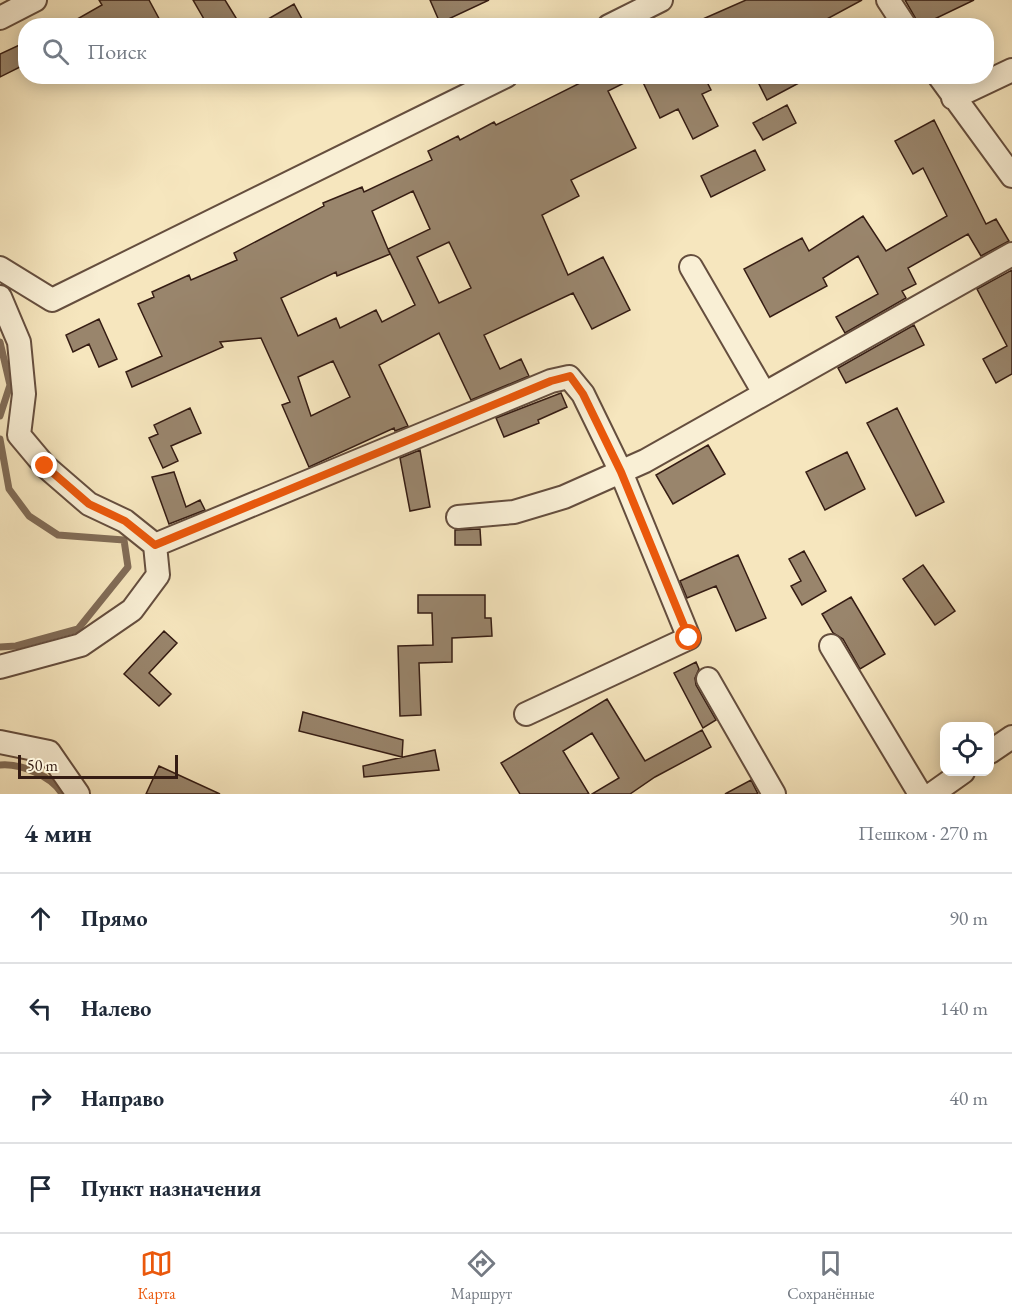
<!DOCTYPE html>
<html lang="ru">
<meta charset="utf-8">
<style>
body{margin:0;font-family:"EB Garamond",serif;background:#f6f6f7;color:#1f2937}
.controls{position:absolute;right:18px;bottom:18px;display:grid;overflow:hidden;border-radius:12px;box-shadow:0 3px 15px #0003}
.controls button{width:54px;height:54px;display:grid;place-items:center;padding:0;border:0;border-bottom:2px solid #e0e1e3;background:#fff;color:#1f2937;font:30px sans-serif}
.scale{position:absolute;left:18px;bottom:15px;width:160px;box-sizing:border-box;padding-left:6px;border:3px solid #351c13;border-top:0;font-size:16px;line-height:21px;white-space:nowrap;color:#351c13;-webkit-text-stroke:4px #f9efd5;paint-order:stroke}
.stop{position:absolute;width:18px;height:18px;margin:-14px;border:4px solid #ea580c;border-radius:50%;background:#fff}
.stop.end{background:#ea580c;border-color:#fff;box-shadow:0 2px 6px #0008}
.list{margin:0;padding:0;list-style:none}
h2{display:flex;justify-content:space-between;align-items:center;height:78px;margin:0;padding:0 24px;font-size:26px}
h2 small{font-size:20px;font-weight:400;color:#747a83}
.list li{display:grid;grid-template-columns:39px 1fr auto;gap:18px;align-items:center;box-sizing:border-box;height:90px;padding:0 24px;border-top:2px solid #e0e1e3}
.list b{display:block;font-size:22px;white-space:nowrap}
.list em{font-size:20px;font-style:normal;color:#747a83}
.icon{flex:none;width:33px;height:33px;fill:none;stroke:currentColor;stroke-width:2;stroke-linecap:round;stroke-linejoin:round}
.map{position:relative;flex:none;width:1012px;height:794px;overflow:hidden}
.search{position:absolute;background:#fff;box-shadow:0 3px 15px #0003;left:18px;right:18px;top:18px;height:66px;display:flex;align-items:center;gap:15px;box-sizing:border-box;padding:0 21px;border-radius:24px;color:#747a83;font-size:22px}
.sheet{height:438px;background:#fff}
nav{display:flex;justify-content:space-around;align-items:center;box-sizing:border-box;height:84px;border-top:2px solid #e0e1e3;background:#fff;font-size:16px;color:#747a83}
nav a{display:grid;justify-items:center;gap:3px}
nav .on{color:#ea580c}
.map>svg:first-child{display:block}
</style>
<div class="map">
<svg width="1012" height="794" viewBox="0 0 1012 794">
<rect width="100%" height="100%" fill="#f6e6be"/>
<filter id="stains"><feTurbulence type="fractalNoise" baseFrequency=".00333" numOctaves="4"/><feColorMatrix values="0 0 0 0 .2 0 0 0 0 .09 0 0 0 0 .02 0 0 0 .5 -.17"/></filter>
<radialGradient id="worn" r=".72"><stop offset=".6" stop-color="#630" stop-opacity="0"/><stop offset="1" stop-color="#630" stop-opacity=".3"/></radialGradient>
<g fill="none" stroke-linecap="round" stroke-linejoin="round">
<!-- stream -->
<path stroke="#816c57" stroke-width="7" d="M 0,342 L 10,385 L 0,416
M 0,439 L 9,489 L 29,516 L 58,535 L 124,540 L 128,567 L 78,629 L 16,646 L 0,647
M 0,765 C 20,763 52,776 62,794"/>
</g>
<!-- building -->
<path fill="#99856c" stroke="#351c13" stroke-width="1.5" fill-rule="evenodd" d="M 99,0 L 149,0 L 163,26 L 65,26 L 102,5 Z
M 193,0 L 225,0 L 241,26 L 208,26 Z
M 430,0 L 489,0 L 440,23 Z
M 746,0 L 862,0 L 814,26 L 687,26 Z
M 905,0 L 974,0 L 920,26 Z
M 294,4 L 302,19 L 291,26 L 256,26 Z
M 26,42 L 26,64 L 0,77 L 0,54 Z
M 594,76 L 638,76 L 608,91 L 636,148 L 571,180 L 579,196 L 542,215 L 568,275 L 603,257 L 630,310 L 592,329 L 573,293 L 484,335 L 500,369 L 521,359 L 529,376 L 471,400 L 439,333 L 379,365 L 408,426 L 395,431 L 394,428 L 309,467 L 282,405 L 290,402 L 261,338 L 220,342 L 223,347 L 132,387 L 126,372 L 162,356 L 138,304 L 154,297 L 152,292 L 189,275 L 191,280 L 237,260 L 234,253 L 324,206 L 323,203 L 362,187 L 364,192 L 432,160 L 428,151 L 458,136 L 460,140 L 494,122 L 496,125 ZM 413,191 L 430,229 L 388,249 L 415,305 L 382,322 L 376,310 L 340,328 L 336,318 L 298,336 L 281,298 L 336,272 L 337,276 L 390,254 L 372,211 ZM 449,242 L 471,288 L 439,303 L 417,257 ZM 333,361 L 350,397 L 311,416 L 298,377 Z
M 640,76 L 704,76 L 711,90 L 702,94 L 718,126 L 693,139 L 678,109 L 660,118 Z
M 755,76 L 812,76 L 767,100 Z
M 787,105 L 796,123 L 763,140 L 753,123 Z
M 934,120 L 986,224 L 996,219 L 1009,241 L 981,256 L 968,234 L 908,268 L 916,284 L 902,291 L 906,298 L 845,333 L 836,317 L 878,294 L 858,256 L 823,278 L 827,286 L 770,317 L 744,269 L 802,238 L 809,251 L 863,216 L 886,251 L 947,216 L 923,168 L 913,174 L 895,141 Z
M 755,150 L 765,170 L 711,197 L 701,176 Z
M 1012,270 L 1012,374 L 996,383 L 983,359 L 1007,346 L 977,289 Z
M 99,319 L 117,359 L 99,367 L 89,344 L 73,352 L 66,335 Z
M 914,325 L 924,345 L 846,383 L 838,368 Z
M 561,393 L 567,407 L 538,420 L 539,423 L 504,437 L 496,418 Z
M 190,408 L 201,433 L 171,446 L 178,461 L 163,468 L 149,438 L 158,434 L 154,425 Z
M 897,408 L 944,502 L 916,516 L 867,423 Z
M 708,445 L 725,474 L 673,504 L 656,475 Z
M 420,450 L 430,507 L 410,511 L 400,458 Z
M 847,452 L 865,489 L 825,510 L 806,472 Z
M 174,472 L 186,507 L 200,500 L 205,510 L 169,524 L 152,477 Z
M 480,529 L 481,545 L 455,545 L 455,530 Z
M 804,551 L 826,591 L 802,605 L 791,586 L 801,581 L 789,559 Z
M 738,555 L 766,618 L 736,631 L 716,586 L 687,598 L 680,581 Z
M 923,565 L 955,611 L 935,625 L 903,579 Z
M 418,595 L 485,595 L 485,618 L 491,618 L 492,636 L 452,638 L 452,662 L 419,663 L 421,715 L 400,716 L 398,646 L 433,645 L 432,613 L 418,613 Z
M 851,597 L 885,654 L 860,669 L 843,639 L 833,633 L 822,614 Z
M 164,631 L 177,643 L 149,673 L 171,694 L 159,706 L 124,674 Z
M 696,662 L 699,669 L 695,678 L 696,685 L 716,720 L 703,728 L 674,673 Z
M 607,699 L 645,761 L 702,730 L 711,747 L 655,777 L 630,794 L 592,794 L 619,778 L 592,733 L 563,751 L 589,794 L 520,794 L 501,763 Z
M 303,712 L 403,740 L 402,757 L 299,731 Z
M 435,750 L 439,770 L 364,777 L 363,766 Z
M 159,766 L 220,794 L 146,794 Z
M 751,780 L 758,794 L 725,794 Z"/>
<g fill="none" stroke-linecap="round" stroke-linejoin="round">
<defs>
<path id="minor" d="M 888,0 L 905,26
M 0,18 L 35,0
M 609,26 L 661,0
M 939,76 L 1012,176
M 953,98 L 1012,70
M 691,267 L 764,393
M 0,268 L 52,300 L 506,76
M 0,297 L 19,342 L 24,394 L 19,435 L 45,466 L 89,504 L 125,521 L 155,545 L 158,575 L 132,610 L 81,645 L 0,667
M 458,517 L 514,512 L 564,497 L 645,461 L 1012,254
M 155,545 L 551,381 L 569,377 L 583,394 L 621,472 L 689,638 L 526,714
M 831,646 L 920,794
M 708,679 L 774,794
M 0,742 L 49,752 L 78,794
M 990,752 L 1012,737
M 932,794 L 963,772"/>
</defs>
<!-- minor casing -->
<use href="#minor" stroke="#654e3e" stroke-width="26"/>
<!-- minor -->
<use href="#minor" stroke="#f9efd5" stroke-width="22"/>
</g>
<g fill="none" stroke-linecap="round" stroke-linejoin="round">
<!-- route -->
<path stroke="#ea580c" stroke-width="8" d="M 45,466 L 89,504 L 125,521 L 155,545 L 551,381 L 570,376 L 583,394 L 621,472 L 689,638"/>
</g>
<rect width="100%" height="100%" filter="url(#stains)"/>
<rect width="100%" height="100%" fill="url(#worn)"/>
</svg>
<div class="controls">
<button><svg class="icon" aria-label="locate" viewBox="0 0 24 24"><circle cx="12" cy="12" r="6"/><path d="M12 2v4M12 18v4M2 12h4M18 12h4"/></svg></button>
</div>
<div class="scale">50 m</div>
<div class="stop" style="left:689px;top:638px"></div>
<div class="stop end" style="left:45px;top:466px"></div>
<div class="search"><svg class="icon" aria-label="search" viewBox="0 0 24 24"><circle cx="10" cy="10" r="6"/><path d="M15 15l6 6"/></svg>Поиск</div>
</div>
<section class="sheet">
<h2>4 мин<small>Пешком · 270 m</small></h2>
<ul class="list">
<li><svg class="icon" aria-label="ahead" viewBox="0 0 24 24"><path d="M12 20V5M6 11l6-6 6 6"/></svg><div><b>Прямо</b></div><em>90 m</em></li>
<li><svg class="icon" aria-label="left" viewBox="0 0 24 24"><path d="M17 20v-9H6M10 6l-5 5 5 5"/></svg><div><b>Налево</b></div><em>140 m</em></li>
<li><svg class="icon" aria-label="right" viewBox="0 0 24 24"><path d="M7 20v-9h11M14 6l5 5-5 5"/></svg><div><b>Направо</b></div><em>40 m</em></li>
<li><svg class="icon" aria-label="arrive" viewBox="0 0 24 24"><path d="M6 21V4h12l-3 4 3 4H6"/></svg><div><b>Пункт назначения</b></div></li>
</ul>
</section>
<nav>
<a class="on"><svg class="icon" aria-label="map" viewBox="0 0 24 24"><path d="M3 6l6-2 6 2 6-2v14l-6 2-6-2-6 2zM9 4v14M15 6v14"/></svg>Карта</a>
<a><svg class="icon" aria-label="directions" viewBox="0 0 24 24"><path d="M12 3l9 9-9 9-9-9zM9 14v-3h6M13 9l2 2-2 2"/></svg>Маршрут</a>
<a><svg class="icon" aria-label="saved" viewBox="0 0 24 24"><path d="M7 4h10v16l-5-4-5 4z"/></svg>Сохранённые</a>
</nav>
